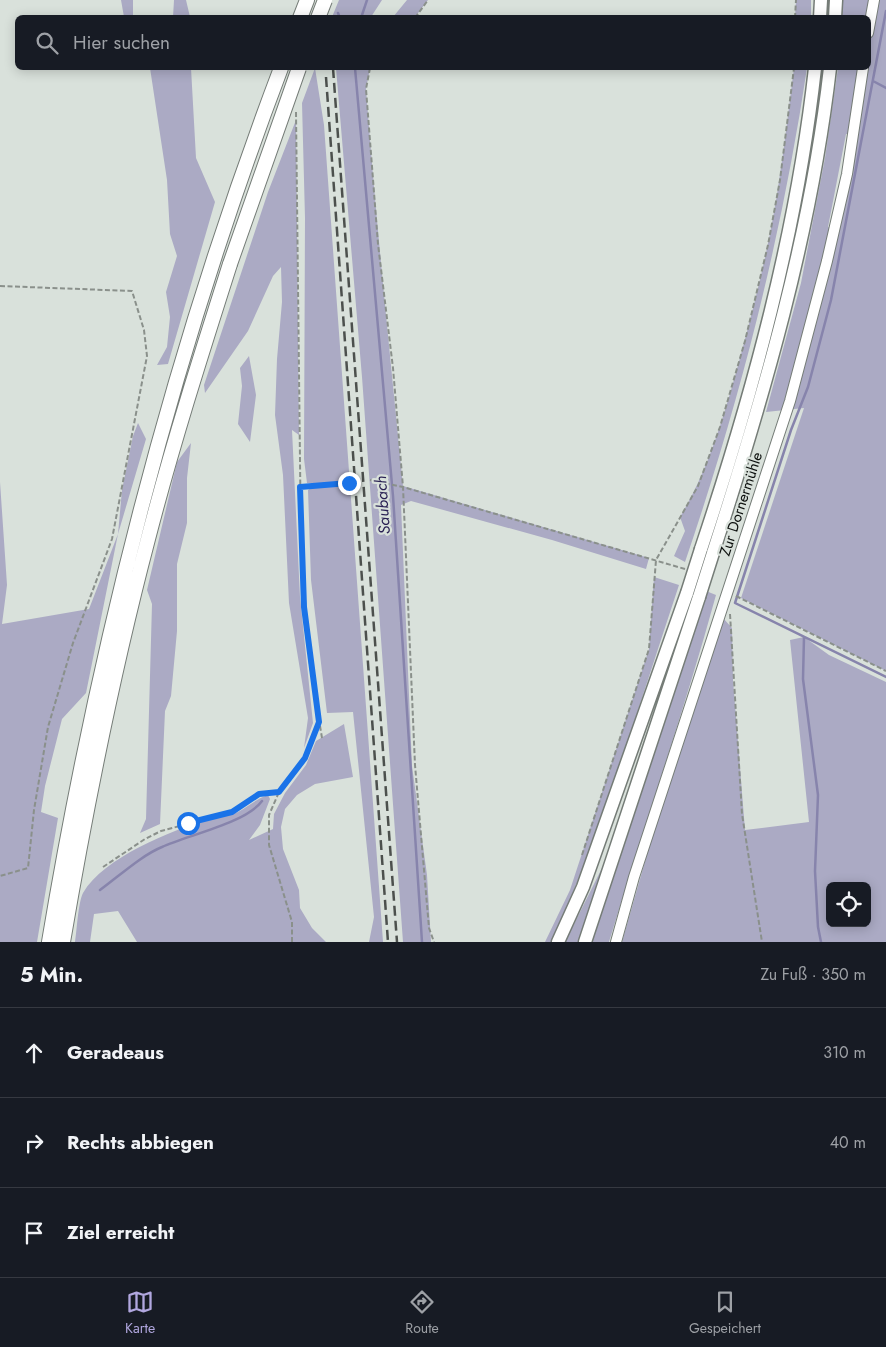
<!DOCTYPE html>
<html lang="de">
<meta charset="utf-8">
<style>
body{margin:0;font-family:Jost,sans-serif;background:#20242c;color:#f1f3f6}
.controls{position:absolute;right:15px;bottom:15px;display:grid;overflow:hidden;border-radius:8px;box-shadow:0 2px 12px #0003}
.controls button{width:45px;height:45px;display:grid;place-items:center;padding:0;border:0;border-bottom:1px solid #363941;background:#171b24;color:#f1f3f6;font:25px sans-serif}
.stop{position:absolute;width:15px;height:15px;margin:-11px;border:4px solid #1a73e8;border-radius:50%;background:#fff}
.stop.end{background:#1a73e8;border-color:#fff;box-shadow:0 1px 5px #0008}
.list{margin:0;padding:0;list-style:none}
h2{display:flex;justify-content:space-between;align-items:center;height:65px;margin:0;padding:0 20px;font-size:21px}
h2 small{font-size:16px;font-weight:400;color:#9ea1a6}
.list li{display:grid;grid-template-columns:32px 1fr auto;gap:15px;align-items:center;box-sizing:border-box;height:90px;padding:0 20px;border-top:1px solid #363941}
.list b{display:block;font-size:19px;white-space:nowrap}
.list em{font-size:16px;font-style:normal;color:#9ea1a6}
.icon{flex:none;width:28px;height:28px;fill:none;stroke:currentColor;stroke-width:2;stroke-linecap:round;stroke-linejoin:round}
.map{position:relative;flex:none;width:886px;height:942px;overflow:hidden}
.search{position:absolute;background:#171b24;box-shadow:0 2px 12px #0003;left:15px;right:15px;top:15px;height:55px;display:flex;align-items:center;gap:12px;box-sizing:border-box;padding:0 18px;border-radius:8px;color:#9ea1a6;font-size:19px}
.sheet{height:335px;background:#171b24}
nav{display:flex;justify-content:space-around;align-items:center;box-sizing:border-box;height:70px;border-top:1px solid #363941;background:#171b24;font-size:14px;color:#9ea1a6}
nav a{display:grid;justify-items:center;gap:2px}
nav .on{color:#b1a7df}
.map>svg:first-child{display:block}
</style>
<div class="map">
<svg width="886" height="942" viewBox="0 0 886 942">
<rect width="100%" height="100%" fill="#d9e1db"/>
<!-- green -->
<path fill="#abaac4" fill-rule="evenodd" d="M 121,0 L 133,0 L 133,17 L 124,17 Z
M 174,0 L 186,0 L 190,17 L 173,17 Z
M 339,0 L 382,0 L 371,17 L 332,17 Z
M 407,0 L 428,0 L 415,17 L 393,17 Z
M 796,0 L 811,0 L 811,17 L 795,17 Z
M 843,0 L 886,0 L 886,671 L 741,598 L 804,408 L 766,412 L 801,283 L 825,158 L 838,68 L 868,68 L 868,18 L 842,17 ZM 846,134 L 853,134 L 834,230 L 828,227 Z
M 150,68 L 191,68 L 196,158 L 215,202 L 168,364 L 157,365 L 167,347 L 170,317 L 166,292 L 177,256 L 170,234 L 167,180 Z
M 315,68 L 324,125 L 383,942 L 369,942 L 374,917 L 353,712 L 327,713 L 311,580 L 308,490 L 318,483 L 307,483 L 304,459 L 305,218 L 302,103 Z
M 336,68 L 370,68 L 366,89 C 376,222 390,354 403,486 L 649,558 L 646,569 L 552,540 L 411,501 L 401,505 L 412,766 L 427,875 L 431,942 L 403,942 L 362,377 Z
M 794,68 L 807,68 C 782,236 740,401 685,562 L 674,556 L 685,531 L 680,517 C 708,470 722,422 737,369 C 754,307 770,244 779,181 C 785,143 789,105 794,68 Z
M 296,120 L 299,435 L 292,430 L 300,597 L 313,723 L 304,748 L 308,718 L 289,603 L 283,475 L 275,415 L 277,359 L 282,302 L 281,267 L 273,276 L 248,331 L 205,393 L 204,385 L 268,192 Z
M 249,356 L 256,395 L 250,442 L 238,424 L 242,386 L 240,368 Z
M 138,423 L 146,439 L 118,534 L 86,693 L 62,719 L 45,786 L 41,812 L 58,818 L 37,942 L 0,942 L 0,482 L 7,585 L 2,624 L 89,609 L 118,534 L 122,490 L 133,436 Z
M 191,443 L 187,478 L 187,523 L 177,564 L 177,631 L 171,696 L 165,711 L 160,824 L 140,833 L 146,819 L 152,604 L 147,590 L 177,462 Z
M 654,577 L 679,585 C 639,705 603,827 552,942 L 545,942 L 570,890 L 649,649 Z
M 706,591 L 716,595 C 684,712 644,826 609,942 L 592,942 Z
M 723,618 L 732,628 L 733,680 L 745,830 L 809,822 L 790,640 L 804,637 L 829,655 L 886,682 L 886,942 L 622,942 L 648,851 ZM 830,886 L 867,886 L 867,923 L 830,923 Z
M 344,724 L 353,777 L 315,784 L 297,795 L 285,809 L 281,827 L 283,849 L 299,890 L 300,908 L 312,928 L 326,942 L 137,942 L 118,911 L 94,914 L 90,942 L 75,942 C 77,930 78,903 83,893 C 104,857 171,831 209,819 C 218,816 230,816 238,812 C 249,806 256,799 268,795 L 270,799 L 260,825 L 249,840 L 273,829 L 274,814 L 285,793 L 306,765 L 316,741 Z
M 604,864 L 579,942 L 565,942 Z"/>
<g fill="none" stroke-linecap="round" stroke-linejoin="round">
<!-- stream -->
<path stroke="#8784ac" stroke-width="2.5" d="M 886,11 L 831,300 L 808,387 L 791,430 L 735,603 L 886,677
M 338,13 L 340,18
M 361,18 L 367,0
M 355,68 L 393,496 L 422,942
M 873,81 L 886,88
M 804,637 L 803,679 L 818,795 L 815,871 L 818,927 L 821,942
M 100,890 C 118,877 142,855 162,847 C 188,835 246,823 262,801"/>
<defs>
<path id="minor" d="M 868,33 L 874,0
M 616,942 L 634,877 L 790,401 L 827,261 L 847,174 L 863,68"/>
<path id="major" d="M 820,18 L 821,0
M 835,18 L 836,0
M 701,549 C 753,393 797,231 815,68
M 713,553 C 764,395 811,234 830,68
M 558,942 L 583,887 L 687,593
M 585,942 L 699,597"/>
<path id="highway" d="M 300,18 L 307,0
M 49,942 C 99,644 174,350 281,68
M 63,942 C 86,807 113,672 148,539 C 172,446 201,355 230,264"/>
</defs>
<!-- minor casing -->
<use href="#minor" stroke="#757c77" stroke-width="12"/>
<!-- major casing -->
<use href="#major" stroke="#757c77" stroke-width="15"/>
<!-- highway casing -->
<use href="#highway" stroke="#757c77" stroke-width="16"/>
<!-- path -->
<path stroke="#8a908b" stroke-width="2" stroke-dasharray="5 2.5" stroke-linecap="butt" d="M 415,18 L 428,0
M 795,18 L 796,0
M 370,68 L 366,89 L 378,244 L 393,368 L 403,487 L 415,765 L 429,928 L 434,942
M 296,112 L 301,547 L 310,665 L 322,738
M 0,286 L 132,291 L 144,330 L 147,356 L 112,539 L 73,643 L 48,727 L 34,810 L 28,868 L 0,876
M 370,480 L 403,487 L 685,569
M 300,487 L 349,483
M 736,596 L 886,671
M 730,614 L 742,814 L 762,942
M 582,855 L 649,649 L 656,560 L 698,486 L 720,427 L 745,341 L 768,245 L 780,180 L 794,68
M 103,867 L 145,839 L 161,831 L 232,812 L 259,794 L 279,792
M 292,942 L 292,922 L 269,845 L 269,815 L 279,792 L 305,758 L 318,724"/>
<!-- minor -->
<use href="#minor" stroke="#fff" stroke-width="10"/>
<!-- major -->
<use href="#major" stroke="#fff" stroke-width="12"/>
<!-- highway -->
<use href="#highway" stroke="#fff" stroke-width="14"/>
<!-- rail -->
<path stroke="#4c504d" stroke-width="2.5" stroke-dasharray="10 5" stroke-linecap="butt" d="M 328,0 L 329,18
M 333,68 L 397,942
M 326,77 L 388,942"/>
<defs>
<path id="major-bridge" d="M 687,593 L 701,549
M 699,597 L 713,553"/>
<path id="highway-bridge" d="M 318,18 L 325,0
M 230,264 L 299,68"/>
</defs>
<!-- major-bridge casing -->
<use href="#major-bridge" stroke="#757c77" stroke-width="15" stroke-linecap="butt"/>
<!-- highway-bridge casing -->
<use href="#highway-bridge" stroke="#757c77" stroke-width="16" stroke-linecap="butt"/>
<!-- major-bridge -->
<use href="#major-bridge" stroke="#fff" stroke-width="12"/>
<!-- highway-bridge -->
<use href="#highway-bridge" stroke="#fff" stroke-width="14"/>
</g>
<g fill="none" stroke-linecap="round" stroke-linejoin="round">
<!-- route -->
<path stroke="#1a73e8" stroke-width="6" d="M 188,823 L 232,812 L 259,794 L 279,792 L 305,758 L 319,722 L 304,607 L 300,487 L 349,483"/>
</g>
<g text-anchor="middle" stroke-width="4.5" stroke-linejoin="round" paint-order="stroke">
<!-- street labels -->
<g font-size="15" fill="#0d100e" stroke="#d9e1db">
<text transform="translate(741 504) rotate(-72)" y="5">Zur Dornermühle</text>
</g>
<!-- water labels -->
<g font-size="16" font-style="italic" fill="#281f52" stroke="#d9e1db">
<text transform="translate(382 505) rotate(-94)" y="6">Saubach</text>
</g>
</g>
</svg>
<div class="controls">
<button><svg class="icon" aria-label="locate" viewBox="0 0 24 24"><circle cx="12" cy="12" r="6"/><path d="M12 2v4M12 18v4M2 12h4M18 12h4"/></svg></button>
</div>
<div class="stop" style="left:188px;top:823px"></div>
<div class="stop end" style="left:349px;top:483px"></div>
<div class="search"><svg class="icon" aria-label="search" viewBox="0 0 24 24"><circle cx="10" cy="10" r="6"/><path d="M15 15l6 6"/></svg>Hier suchen</div>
</div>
<section class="sheet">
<h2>5 Min.<small>Zu Fuß · 350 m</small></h2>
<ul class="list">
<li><svg class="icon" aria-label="ahead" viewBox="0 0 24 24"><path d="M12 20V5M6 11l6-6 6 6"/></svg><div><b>Geradeaus</b></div><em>310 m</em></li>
<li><svg class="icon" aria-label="right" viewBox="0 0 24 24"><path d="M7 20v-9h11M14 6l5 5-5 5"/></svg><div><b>Rechts abbiegen</b></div><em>40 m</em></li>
<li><svg class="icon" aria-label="arrive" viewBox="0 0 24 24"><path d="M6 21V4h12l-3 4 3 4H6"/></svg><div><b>Ziel erreicht</b></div></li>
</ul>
</section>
<nav>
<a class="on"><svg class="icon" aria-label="map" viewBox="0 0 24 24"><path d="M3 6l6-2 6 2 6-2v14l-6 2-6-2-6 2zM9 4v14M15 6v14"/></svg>Karte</a>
<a><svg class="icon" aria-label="directions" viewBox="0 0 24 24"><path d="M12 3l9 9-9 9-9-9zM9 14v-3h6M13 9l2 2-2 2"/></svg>Route</a>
<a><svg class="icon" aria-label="saved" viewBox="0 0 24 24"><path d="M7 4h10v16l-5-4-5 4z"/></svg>Gespeichert</a>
</nav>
